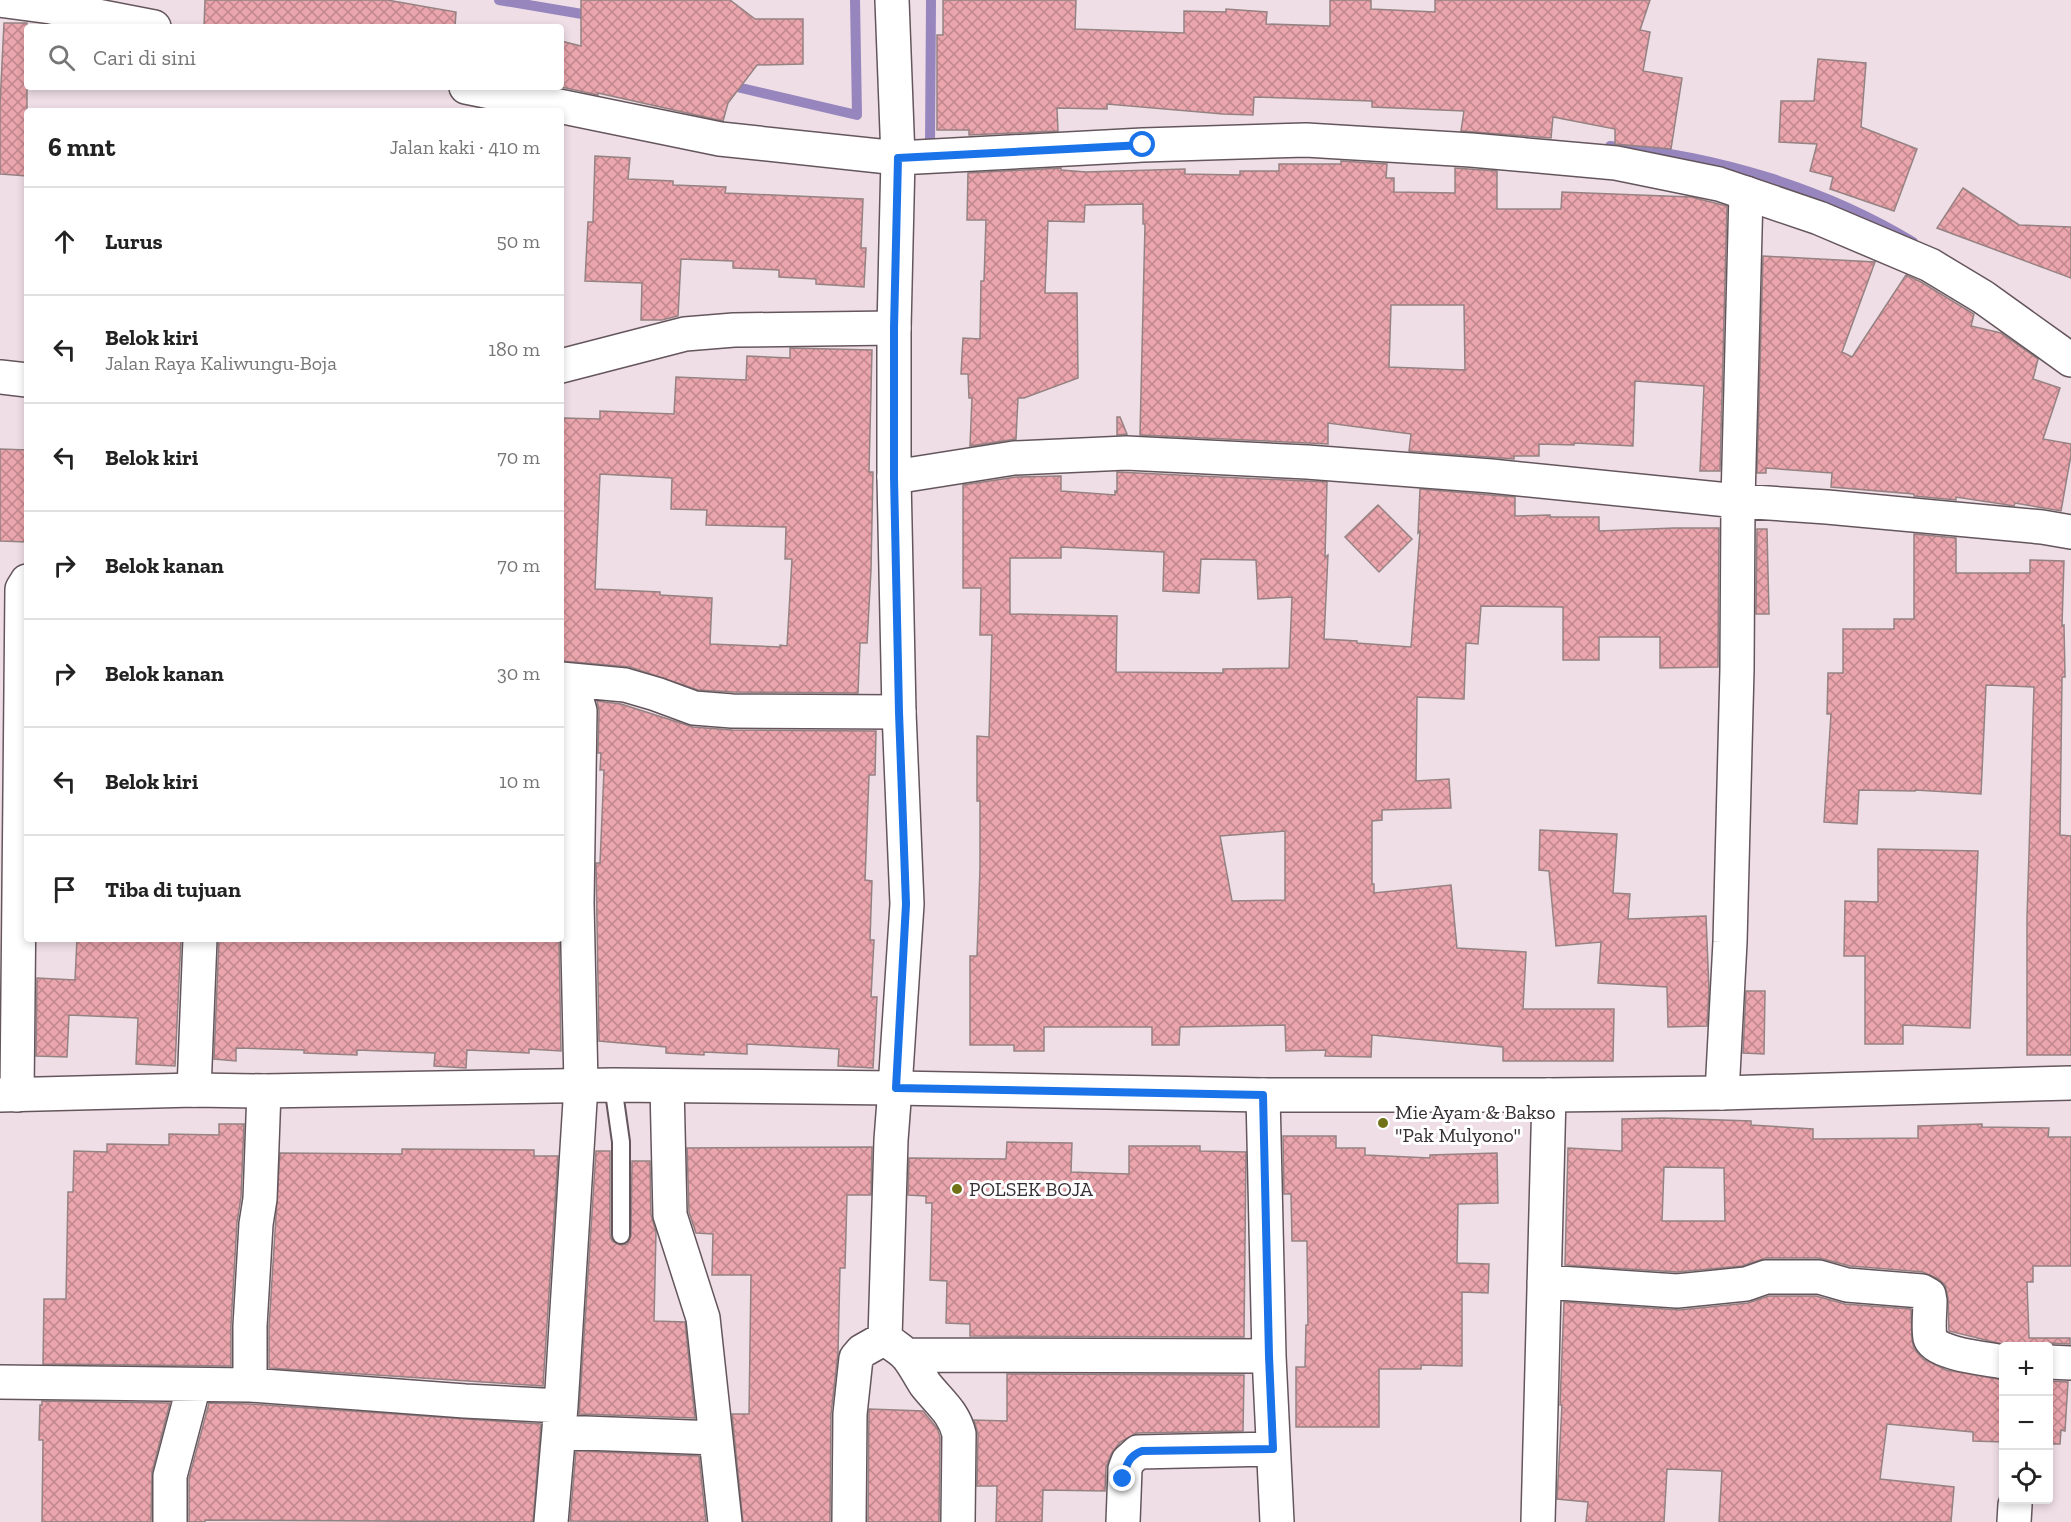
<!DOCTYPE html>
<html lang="id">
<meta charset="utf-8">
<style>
body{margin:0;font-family:"Zilla Slab",serif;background:#f6f6f6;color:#222}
.controls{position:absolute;right:18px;bottom:18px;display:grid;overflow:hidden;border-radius:6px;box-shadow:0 3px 9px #0003}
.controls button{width:54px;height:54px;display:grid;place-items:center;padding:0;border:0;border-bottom:2px solid #e0e0e0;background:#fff;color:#222;font:30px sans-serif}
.stop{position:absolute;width:18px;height:18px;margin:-14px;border:4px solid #1a73e8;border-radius:50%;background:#fff}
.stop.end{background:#1a73e8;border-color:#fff;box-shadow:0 2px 6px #0008}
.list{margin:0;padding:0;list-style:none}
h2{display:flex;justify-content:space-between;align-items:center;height:78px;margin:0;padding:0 24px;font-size:26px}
h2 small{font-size:20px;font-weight:400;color:#767676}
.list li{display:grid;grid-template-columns:39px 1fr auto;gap:18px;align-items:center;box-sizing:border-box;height:108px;padding:0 24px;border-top:2px solid #e0e0e0}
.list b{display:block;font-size:22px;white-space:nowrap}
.list p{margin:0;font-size:20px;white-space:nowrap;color:#767676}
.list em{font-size:20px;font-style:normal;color:#767676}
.icon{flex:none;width:33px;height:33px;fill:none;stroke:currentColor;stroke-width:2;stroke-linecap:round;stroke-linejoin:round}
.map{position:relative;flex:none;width:2071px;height:1522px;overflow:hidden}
.search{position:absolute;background:#fff;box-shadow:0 3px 9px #0003;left:24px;top:24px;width:540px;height:66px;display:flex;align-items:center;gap:15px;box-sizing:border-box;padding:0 21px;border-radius:6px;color:#767676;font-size:22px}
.panel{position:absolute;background:#fff;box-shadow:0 3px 9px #0003;left:24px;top:108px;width:540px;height:834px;border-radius:6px}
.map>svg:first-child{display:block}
</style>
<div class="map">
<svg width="2071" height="1522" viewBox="0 0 2071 1522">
<defs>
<pattern id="building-cross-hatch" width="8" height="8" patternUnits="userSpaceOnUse" patternTransform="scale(1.5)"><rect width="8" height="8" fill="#eba5ac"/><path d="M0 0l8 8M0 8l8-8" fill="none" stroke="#bf878d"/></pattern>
</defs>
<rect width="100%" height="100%" fill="#f0dee6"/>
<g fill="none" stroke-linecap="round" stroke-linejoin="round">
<!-- stream -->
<path stroke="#9786be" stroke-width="10" d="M 499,0 L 594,16
M 931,0 L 930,146 L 938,145
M 728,81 L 741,88 L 857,115 L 855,0
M 1610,146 C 1715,156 1822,187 1913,242"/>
</g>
<!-- building -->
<path fill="url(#building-cross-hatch)" stroke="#958283" stroke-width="1.5" fill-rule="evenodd" d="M 205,0 L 387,0 L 456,12 L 455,27 L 204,27 Z
M 581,0 L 730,0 L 755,19 L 803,19 L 803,64 L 757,65 L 728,103 L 723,121 L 598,93 L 598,95 L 561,87 L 561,41 L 581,46 Z
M 943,0 L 1076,0 L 1075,29 L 1184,33 L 1184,11 L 1226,12 L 1226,9 L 1267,12 L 1266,24 L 1330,26 L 1330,0 L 1371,0 L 1371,9 L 1435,12 L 1435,0 L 1650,0 L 1640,30 L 1650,32 L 1643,71 L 1682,78 L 1671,149 L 1615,144 L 1615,129 L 1553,117 L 1551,138 L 1461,131 L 1464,111 L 1372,107 L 1372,101 L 1254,97 L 1253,115 L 1223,114 L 1107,104 L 1107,109 L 1057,108 L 1058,131 L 969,135 L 969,130 L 937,130 L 937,35 L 943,35 Z
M 4,23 L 27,23 L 27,176 L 0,174 L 0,105 Z
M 1818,59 L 1866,63 L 1861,127 L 1917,149 L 1894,211 L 1830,189 L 1833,177 L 1810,171 L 1817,144 L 1779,142 L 1781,101 L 1814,101 Z
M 595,156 L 630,158 L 628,179 L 673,181 L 673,185 L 726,187 L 725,193 L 863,199 L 861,248 L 866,248 L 864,287 L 816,284 L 816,279 L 779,277 L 779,270 L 733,268 L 733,261 L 681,259 L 678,316 L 662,320 L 641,320 L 642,283 L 585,281 L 588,222 L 593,222 Z
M 1341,161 L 1387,164 L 1386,178 L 1394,178 L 1394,192 L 1455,193 L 1455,168 L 1497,171 L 1497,209 L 1561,209 L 1562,192 L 1691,197 L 1727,206 L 1720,471 L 1700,471 L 1704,386 L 1635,381 L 1633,446 L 1574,443 L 1574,445 L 1539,444 L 1539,456 L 1514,456 L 1514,459 L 1409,451 L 1411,434 L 1328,423 L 1328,444 L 1140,435 L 1145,224 L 1143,224 L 1143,204 L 1085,205 L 1084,222 L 1048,221 L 1045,293 L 1077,293 L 1078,378 L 1024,398 L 1018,398 L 1016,439 L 970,446 L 972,398 L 969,398 L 968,374 L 961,374 L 963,338 L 980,339 L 981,281 L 984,281 L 986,220 L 967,220 L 968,173 L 1061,168 L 1061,170 L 1086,172 L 1185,169 L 1185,174 L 1240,175 L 1240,171 L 1279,171 L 1279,164 L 1341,164 ZM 1391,305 L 1464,305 L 1465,370 L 1389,367 Z
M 1963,188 L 2019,225 L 2071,227 L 2071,278 L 1937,228 Z
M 1763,256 L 1875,262 L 1842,352 L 1852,357 L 1906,275 L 1921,282 L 1974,314 L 1971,326 L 2001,333 L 2038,359 L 2033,379 L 2060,388 L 2043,439 L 2071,444 L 2071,455 L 2061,511 L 2015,503 L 2014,506 L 2002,504 L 1956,497 L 1956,500 L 1914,496 L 1914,494 L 1831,487 L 1832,473 L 1766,468 L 1766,473 L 1757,473 Z
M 790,348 L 872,350 L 869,472 L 873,472 L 871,570 L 867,643 L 860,643 L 858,693 L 733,692 L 698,690 L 630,667 L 561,661 L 561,472 L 563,418 L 600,419 L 600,411 L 674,414 L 676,377 L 746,380 L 747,356 L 790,358 ZM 600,474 L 672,478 L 671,509 L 707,510 L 706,525 L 786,527 L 785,559 L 792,559 L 787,646 L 780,645 L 780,647 L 710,644 L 712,598 L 660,595 L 660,592 L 595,589 Z
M 1117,417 L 1120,417 L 1127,434 L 1117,435 Z
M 0,449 L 27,450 L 27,542 L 0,541 Z
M 1117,472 L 1327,482 L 1325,557 L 1328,555 L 1324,639 L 1357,641 L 1357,643 L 1411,647 L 1420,531 L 1418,533 L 1420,489 L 1515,497 L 1515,516 L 1550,515 L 1550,517 L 1599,517 L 1599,531 L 1674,528 L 1719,528 L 1718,667 L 1660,668 L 1660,637 L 1599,637 L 1599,660 L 1563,660 L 1563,607 L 1481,606 L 1478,644 L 1466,643 L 1464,699 L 1417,697 L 1416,781 L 1449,779 L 1451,808 L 1382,810 L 1382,820 L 1372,821 L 1372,884 L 1374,884 L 1374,893 L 1451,885 L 1457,948 L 1526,952 L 1523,1009 L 1614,1009 L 1613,1061 L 1503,1061 L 1503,1047 L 1372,1035 L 1371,1057 L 1325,1056 L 1326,1050 L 1286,1051 L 1285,1025 L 1180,1027 L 1179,1045 L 1152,1045 L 1152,1027 L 1044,1027 L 1044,1051 L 1014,1051 L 1014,1045 L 970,1045 L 970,956 L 977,956 L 980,868 L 980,801 L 977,801 L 977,736 L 989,737 L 992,635 L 980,635 L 981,588 L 963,588 L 963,485 L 1016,477 L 1061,476 L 1061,491 L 1115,495 L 1115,491 L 1117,492 ZM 1061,547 L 1164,552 L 1163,591 L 1199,593 L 1201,559 L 1256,560 L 1258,599 L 1292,597 L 1289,668 L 1223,669 L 1223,673 L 1116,672 L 1117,616 L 1010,614 L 1010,558 L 1061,558 ZM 1285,831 L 1285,900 L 1232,901 L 1220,836 Z
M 1378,505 L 1412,539 L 1379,572 L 1345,537 Z
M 1757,529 L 1767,529 L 1769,614 L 1756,614 Z
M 1914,534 L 1956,538 L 1956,573 L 2030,573 L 2030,560 L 2064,561 L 2062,626 L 2064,625 L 2065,677 L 2062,677 L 2060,835 L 2071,836 L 2071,1055 L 2027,1055 L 2027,918 L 2034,687 L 1986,685 L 1981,794 L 1915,790 L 1915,791 L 1859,790 L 1857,824 L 1824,822 L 1831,714 L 1827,714 L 1828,673 L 1843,673 L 1843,629 L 1894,629 L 1894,619 L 1914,619 Z
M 597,701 L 621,704 L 693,727 L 732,730 L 876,731 L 875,775 L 869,775 L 865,880 L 872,881 L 870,940 L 874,940 L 871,997 L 877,997 L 873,1068 L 838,1066 L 839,1049 L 747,1044 L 747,1054 L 704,1052 L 704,1055 L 666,1053 L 666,1047 L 599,1041 L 596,863 L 600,863 L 604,770 L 600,770 L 601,753 L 598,753 L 599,711 Z
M 1540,830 L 1617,834 L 1613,893 L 1630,894 L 1628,919 L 1706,916 L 1709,990 L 1707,1026 L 1668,1027 L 1667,987 L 1598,983 L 1601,942 L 1556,946 L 1549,871 L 1539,870 Z
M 1878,849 L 1978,851 L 1970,1028 L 1903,1025 L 1903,1044 L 1865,1044 L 1865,956 L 1844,956 L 1845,901 L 1878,902 Z
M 77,939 L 181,939 L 175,1066 L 136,1064 L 138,1018 L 69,1015 L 67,1057 L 36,1056 L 37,978 L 75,980 Z
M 219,939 L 309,942 L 309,939 L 559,939 L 561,1051 L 529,1049 L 529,1053 L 467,1050 L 466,1068 L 434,1066 L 435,1053 L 357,1050 L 357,1055 L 304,1053 L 304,1050 L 236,1048 L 236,1061 L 214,1059 Z
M 1746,991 L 1765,991 L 1764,1054 L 1743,1053 Z
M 1663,1118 L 1751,1121 L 1751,1125 L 1813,1129 L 1813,1139 L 1918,1138 L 1918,1126 L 1982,1124 L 1982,1127 L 2049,1128 L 2048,1137 L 2071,1137 L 2071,1266 L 2033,1266 L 2033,1282 L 2027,1282 L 2029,1338 L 2070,1338 L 2070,1344 L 2049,1343 L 2038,1347 L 2014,1347 L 1949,1331 L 1948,1298 L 1945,1285 L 1938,1279 L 1923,1272 L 1850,1266 L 1819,1258 L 1766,1258 L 1742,1266 L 1677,1272 L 1565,1265 L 1568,1148 L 1622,1151 L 1622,1119 ZM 1664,1167 L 1724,1168 L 1725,1221 L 1662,1221 Z
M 219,1124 L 244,1124 L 241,1197 L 237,1223 L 231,1325 L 231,1366 L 43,1364 L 44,1299 L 66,1299 L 68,1192 L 73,1192 L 74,1151 L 107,1152 L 107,1144 L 169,1145 L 169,1134 L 219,1135 Z
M 1283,1136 L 1336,1136 L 1336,1148 L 1365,1148 L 1365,1155 L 1430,1158 L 1430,1155 L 1497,1153 L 1498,1203 L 1458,1204 L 1457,1263 L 1489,1264 L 1488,1293 L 1462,1292 L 1462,1366 L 1421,1365 L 1421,1369 L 1379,1369 L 1379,1427 L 1296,1427 L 1296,1367 L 1305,1367 L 1306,1325 L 1308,1325 L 1307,1241 L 1292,1241 L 1291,1194 L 1284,1194 Z
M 1007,1142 L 1072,1143 L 1071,1172 L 1129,1174 L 1129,1146 L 1200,1146 L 1200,1151 L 1246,1152 L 1244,1337 L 970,1336 L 970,1324 L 946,1323 L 947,1281 L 930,1280 L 932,1203 L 926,1203 L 926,1196 L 908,1195 L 909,1158 L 1006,1159 Z
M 872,1147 L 871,1195 L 847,1195 L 845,1268 L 840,1268 L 838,1353 L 831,1414 L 830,1522 L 743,1522 L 732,1414 L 749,1414 L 751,1275 L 712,1275 L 713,1234 L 696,1233 L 689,1212 L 687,1148 Z
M 402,1149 L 534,1150 L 534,1156 L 558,1156 L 543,1386 L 269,1368 L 269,1327 L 280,1153 L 402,1154 Z
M 596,1151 L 610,1151 L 610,1235 L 612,1241 L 620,1245 L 627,1244 L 631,1236 L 632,1161 L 650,1161 L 651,1215 L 656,1232 L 654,1321 L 685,1322 L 695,1418 L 579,1414 Z
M 1769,1296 L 1816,1296 L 1845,1304 L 1911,1309 L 1912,1341 L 1914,1348 L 1923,1359 L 1946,1370 L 2004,1380 L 2004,1442 L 1973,1441 L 1973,1432 L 1887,1424 L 1880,1479 L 1954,1487 L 1951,1522 L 1719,1522 L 1722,1471 L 1667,1469 L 1664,1522 L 1586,1522 L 1588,1502 L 1557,1499 L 1562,1405 L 1560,1405 L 1564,1302 L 1679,1310 L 1748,1303 Z
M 1007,1374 L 1244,1375 L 1243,1431 L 1137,1433 L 1120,1442 L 1111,1454 L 1106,1468 L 1105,1491 L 1043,1490 L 1042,1522 L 996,1522 L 997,1486 L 977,1486 L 978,1434 L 974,1420 L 1007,1421 Z
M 2049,1381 L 2068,1382 L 2065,1431 L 2061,1430 L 2060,1444 L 2049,1444 Z
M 42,1401 L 170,1403 L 152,1472 L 151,1522 L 42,1522 L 43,1440 L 39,1440 L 40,1405 L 42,1405 Z
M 209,1403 L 249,1404 L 541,1424 L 533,1522 L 205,1520 L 205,1522 L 189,1522 L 189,1478 Z
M 869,1409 L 923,1411 L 937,1428 L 940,1437 L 939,1522 L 868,1522 Z
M 576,1451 L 699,1456 L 706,1522 L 570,1521 Z"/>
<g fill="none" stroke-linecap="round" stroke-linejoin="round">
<defs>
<path id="lane" d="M 613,1085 L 621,1142 L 621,1235"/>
<path id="street" d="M 561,366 L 685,334 L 734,330 L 894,328
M 0,377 L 27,380
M 894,477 L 1014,458 L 1126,453 L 1307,462 L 1491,476 L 1738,501 L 1827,507 L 2042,527 L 2071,532
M 561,679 L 625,685 L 656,694 L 694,708 L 732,711 L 899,712
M 667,1086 L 670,1215 L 703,1318 L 725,1522
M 895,1088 L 891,1140 L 885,1338 C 892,1345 901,1349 907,1356 C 914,1364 919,1375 925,1384 C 938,1401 954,1412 959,1434 L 958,1522
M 194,1090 L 200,939
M 1722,1093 L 1730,942 L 1737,669 L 1738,501 L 1746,193
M 17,1095 L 22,589 L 27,581
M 1263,1095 L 1269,1356 L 1277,1522
M 1544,1282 L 1677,1291 L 1746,1284 L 1766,1277 L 1819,1277 L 1847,1285 L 1922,1291 L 1929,1295 L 1930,1301 C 1930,1312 1928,1327 1930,1338 C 1934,1354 1989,1359 2004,1362
M 906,1355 L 1269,1356
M 2048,1362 L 2071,1363
M 0,1382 L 250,1385 L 465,1401 L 561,1406
M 250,1385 L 250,1326 L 256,1224 L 260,1199 L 264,1091
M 559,1432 L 716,1438
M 170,1522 L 170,1476 L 194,1385
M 551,1522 L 561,1406 L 581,1085 L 577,903 L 580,711 L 576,697 L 561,682
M 849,1522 L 850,1414 L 856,1358 L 862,1351 L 885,1338
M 1123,1522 L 1125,1469 L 1128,1461 L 1138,1452 L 1273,1449
M 1538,1522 L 1549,1095
M 2014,1522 L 2015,1505"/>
<path id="secondary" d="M 0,0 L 51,7 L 154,27
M 892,0 L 898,158 L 894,328 L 894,477 L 899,712 L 907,904 L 895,1088
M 466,87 L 720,139 L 898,158 L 1143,145 L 1306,140 L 1471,150 L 1616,163 L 1719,184 L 1819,218 L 1930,265 L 1983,297 L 2071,360"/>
<path id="primary" d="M 0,1095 L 194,1090 L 264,1091 L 613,1085 L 895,1088 L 1263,1095 L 1549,1095 L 1722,1093 L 2071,1083"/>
</defs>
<!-- lane casing -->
<use href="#lane" stroke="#65565d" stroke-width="20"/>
<!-- street casing -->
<use href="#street" stroke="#65565d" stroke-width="36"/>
<!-- secondary casing -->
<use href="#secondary" stroke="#65565d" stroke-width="36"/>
<!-- primary casing -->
<use href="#primary" stroke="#65565d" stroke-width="36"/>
<!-- lane -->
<use href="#lane" stroke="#fff" stroke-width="16"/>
<!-- street -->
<use href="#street" stroke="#fff" stroke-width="33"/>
<!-- secondary -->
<use href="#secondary" stroke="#fff" stroke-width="33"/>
<!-- primary -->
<use href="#primary" stroke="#fff" stroke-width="33"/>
</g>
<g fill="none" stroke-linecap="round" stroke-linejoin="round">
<!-- route -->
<path stroke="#1a73e8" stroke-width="8" d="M 1123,1479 C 1126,1466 1128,1456 1142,1451 L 1273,1449 L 1269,1356 L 1263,1095 L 896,1088 L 906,904 L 899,712 L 894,477 L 894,328 L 898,158 L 1143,145"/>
</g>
<!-- markers -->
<g fill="#717217" stroke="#fff" stroke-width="2">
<circle cx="1383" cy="1123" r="6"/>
<circle cx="957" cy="1189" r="6"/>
</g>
<g text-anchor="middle" stroke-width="6" stroke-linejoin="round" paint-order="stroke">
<!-- poi labels -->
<g font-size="20" fill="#352e32" stroke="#fff" text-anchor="start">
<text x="1395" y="1119">Mie Ayam &amp; Bakso<tspan x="1395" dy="23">"Pak Mulyono"</tspan></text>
<text x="969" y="1196">POLSEK BOJA</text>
</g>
</g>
</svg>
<div class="controls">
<button>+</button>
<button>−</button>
<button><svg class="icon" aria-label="locate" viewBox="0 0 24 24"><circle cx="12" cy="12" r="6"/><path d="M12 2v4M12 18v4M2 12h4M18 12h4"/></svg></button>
</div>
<div class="stop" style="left:1143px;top:145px"></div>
<div class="stop end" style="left:1123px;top:1479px"></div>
<div class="search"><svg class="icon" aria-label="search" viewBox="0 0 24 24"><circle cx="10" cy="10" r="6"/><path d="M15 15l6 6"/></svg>Cari di sini</div>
<section class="panel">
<h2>6 mnt<small>Jalan kaki · 410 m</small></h2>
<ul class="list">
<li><svg class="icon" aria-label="ahead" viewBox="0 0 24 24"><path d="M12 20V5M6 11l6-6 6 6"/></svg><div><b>Lurus</b></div><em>50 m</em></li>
<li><svg class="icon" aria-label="left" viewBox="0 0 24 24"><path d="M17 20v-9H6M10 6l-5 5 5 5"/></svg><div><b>Belok kiri</b><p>Jalan Raya Kaliwungu-Boja</p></div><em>180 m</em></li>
<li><svg class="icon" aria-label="left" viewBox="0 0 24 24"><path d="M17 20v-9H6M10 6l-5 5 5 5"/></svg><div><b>Belok kiri</b></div><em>70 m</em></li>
<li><svg class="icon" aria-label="right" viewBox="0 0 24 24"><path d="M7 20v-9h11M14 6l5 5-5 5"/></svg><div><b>Belok kanan</b></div><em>70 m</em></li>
<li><svg class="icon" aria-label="right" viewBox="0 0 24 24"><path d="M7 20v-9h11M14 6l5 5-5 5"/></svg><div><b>Belok kanan</b></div><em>30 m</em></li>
<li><svg class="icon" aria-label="left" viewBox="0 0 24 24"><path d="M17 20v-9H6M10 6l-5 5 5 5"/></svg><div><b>Belok kiri</b></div><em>10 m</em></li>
<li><svg class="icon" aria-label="arrive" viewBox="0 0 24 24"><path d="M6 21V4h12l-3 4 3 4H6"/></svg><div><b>Tiba di tujuan</b></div></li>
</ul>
</section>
</div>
